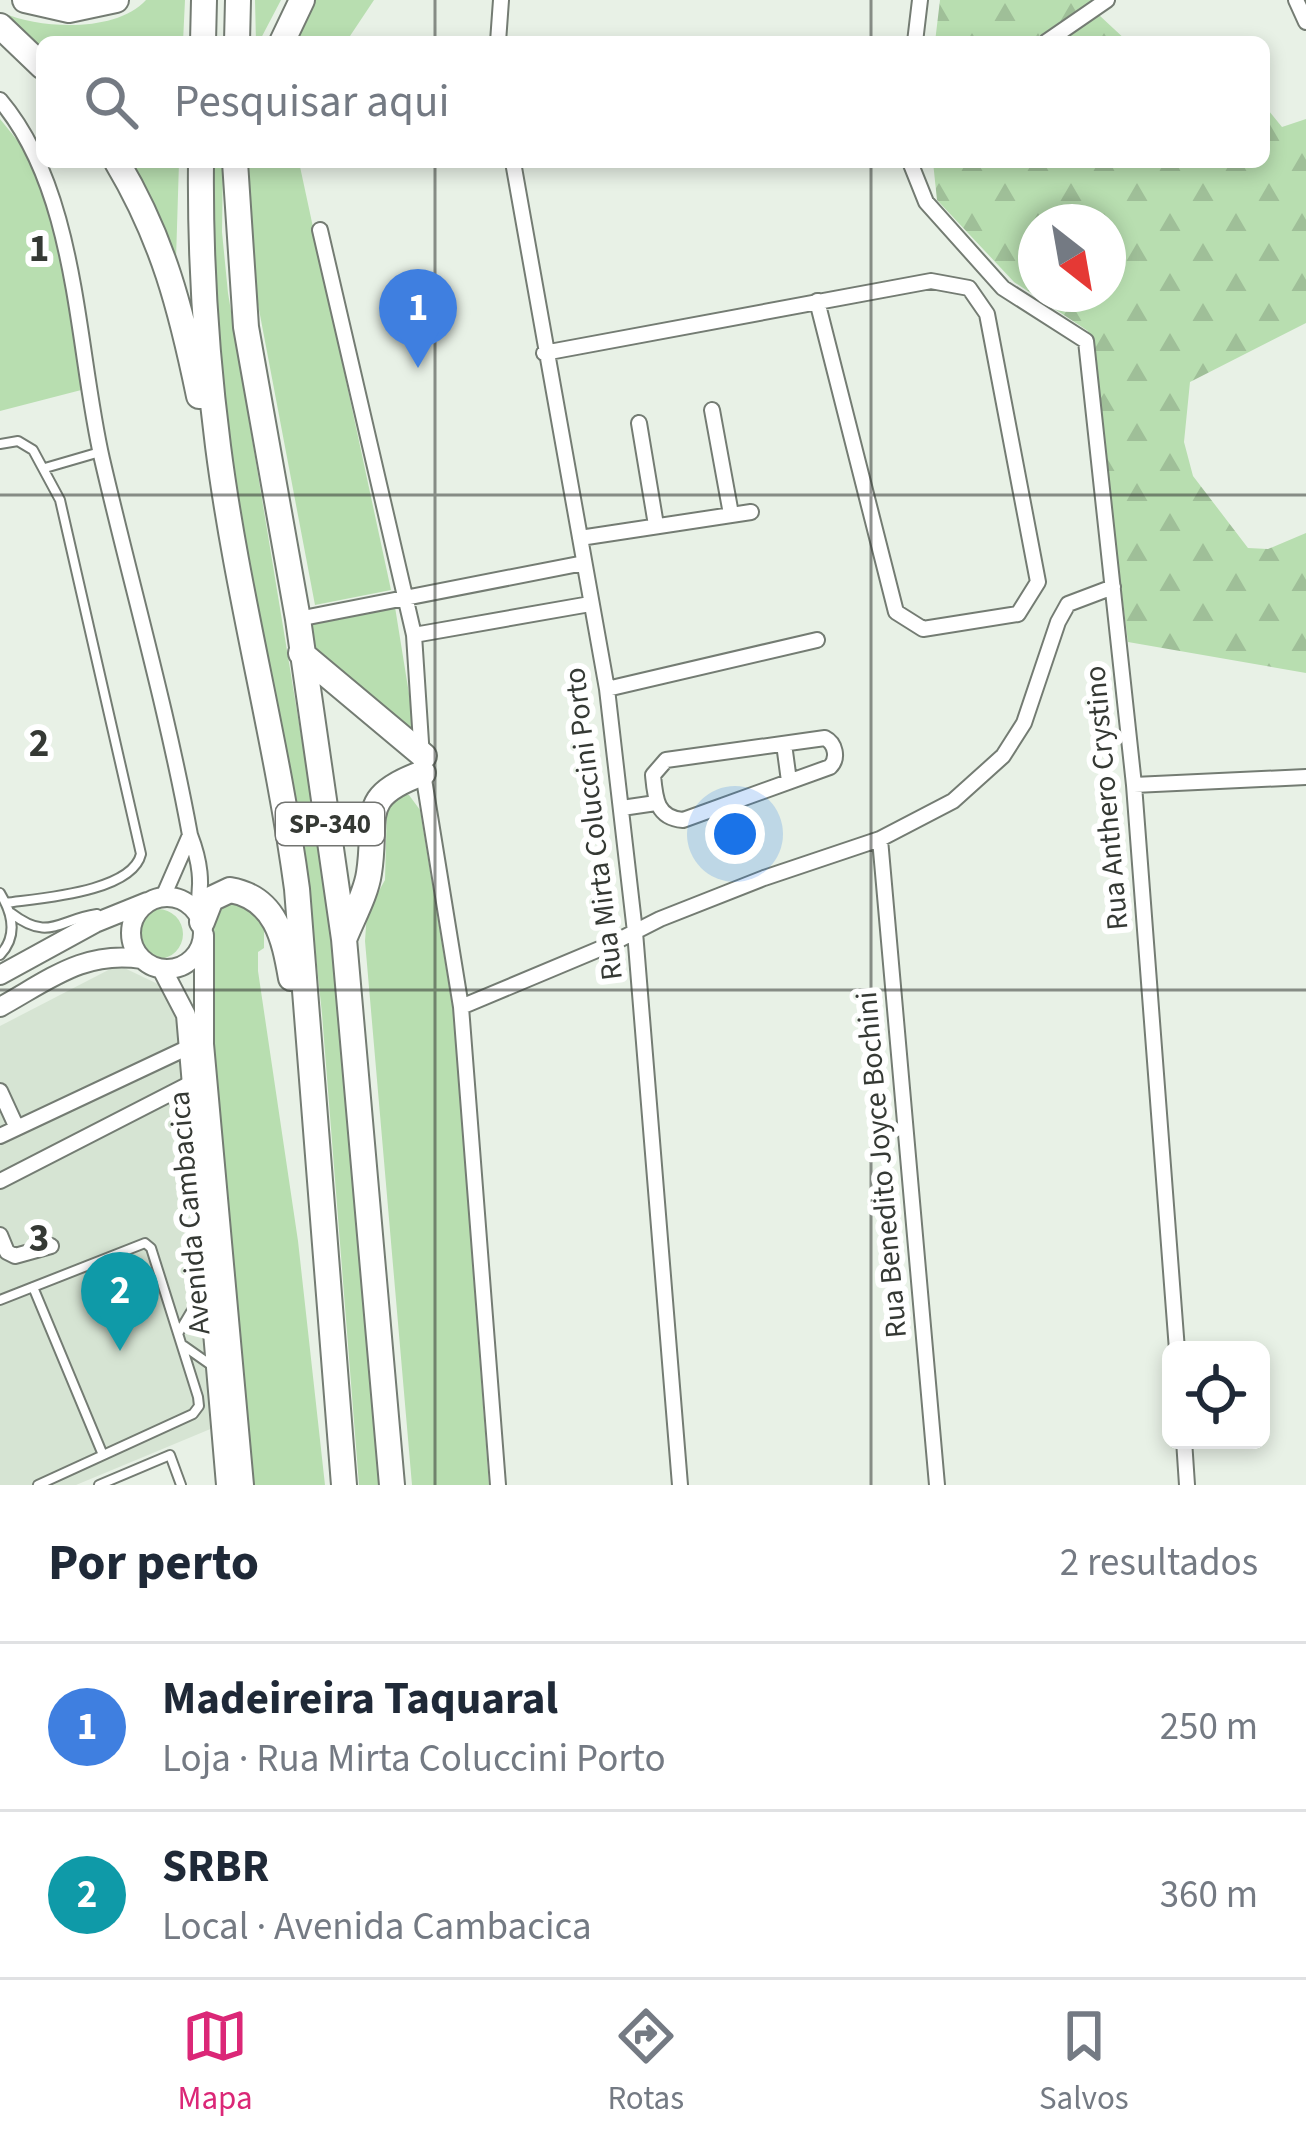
<!DOCTYPE html>
<html lang="pt">
<meta charset="utf-8">
<style>
body{margin:0;font-family:"Source Sans 3",sans-serif;background:#f6f6f7;color:#1f2937}
.controls{position:absolute;right:36px;bottom:36px;display:grid;overflow:hidden;border-radius:18px;box-shadow:0 6px 18px #0003}
.controls button{width:108px;height:108px;display:grid;place-items:center;padding:0;border:0;border-bottom:3px solid #e0e1e3;background:#fff;color:#1f2937;font:60px sans-serif}
.compass{position:absolute;left:1018px;top:204px;width:108px;height:108px;border-radius:50%;background:#fff;box-shadow:0 6px 18px #0003;rotate:149deg}
.you{position:absolute;left:735px;top:834px;width:42px;height:42px;margin:-30px;border:9px solid #fff;border-radius:50%;background:#1a73e8;box-shadow:0 0 0 18px #1a73e833}
.badge{display:grid;place-items:center;width:78px;height:78px;border-radius:50%;background:#db2777;color:#fff;font-size:39px;font-weight:700}
.pin{position:absolute;translate:-50% -99px;filter:drop-shadow(0 3px 6px #0008)}
.pin::after{content:'';position:absolute;top:63px;width:42px;height:36px;background:inherit;clip-path:polygon(0 0,100% 0,50% 100%)}
.list{margin:0;padding:0;list-style:none}
h2{display:flex;justify-content:space-between;align-items:center;height:156px;margin:0;padding:0 48px;font-size:51px}
h2 small{font-size:39px;font-weight:400;color:#747a83}
.list li{display:grid;grid-template-columns:78px 1fr auto;gap:36px;align-items:center;box-sizing:border-box;height:168px;padding:0 48px;border-top:3px solid #e0e1e3}
.list b{display:block;font-size:45px;white-space:nowrap}
.list p{margin:0;font-size:39px;white-space:nowrap;color:#747a83}
.list em{font-size:39px;font-style:normal;color:#747a83}
.icon{flex:none;width:66px;height:66px;fill:none;stroke:currentColor;stroke-width:2;stroke-linecap:round;stroke-linejoin:round}
.map{position:relative;flex:none;width:1306px;height:1485px;overflow:hidden}
.search{position:absolute;background:#fff;box-shadow:0 6px 18px #0003;left:36px;right:36px;top:36px;height:132px;display:flex;align-items:center;gap:30px;box-sizing:border-box;padding:0 42px;border-radius:18px;color:#747a83;font-size:45px}
.sheet{height:492px;background:#fff}
nav{display:flex;justify-content:space-around;align-items:center;box-sizing:border-box;height:168px;border-top:3px solid #e0e1e3;background:#fff;font-size:33px;color:#747a83}
nav a{display:grid;justify-items:center;gap:6px}
nav .on{color:#db2777}
.map>svg:first-child{display:block}
</style>
<div class="map">
<svg width="1306" height="1485" viewBox="0 0 1306 1485">
<defs>
<pattern id="forest-firs" width="22" height="20" patternUnits="userSpaceOnUse" patternTransform="scale(3)"><rect width="22" height="20" fill="#b8deb0"/><path d="M5 1l3.5 6h-7zM16 11l3.5 6h-7z" fill="#9fbf98"/></pattern>
</defs>
<rect width="100%" height="100%" fill="#e8f1e6"/>
<!-- built -->
<path fill="#d6e4d3" d="M 118,965 L 160,985 L 181,1018 L 220,1425 L 76,1485 L 0,1485 L 0,1026 Z"/>
<!-- green -->
<path fill="#b8deb0" d="M 146,0 L 185,0 L 183,42 L 42,42 L 42,55 L 3,13 C 41,29 116,33 146,0 Z
M 255,0 L 281,0 L 259,42 L 256,42 Z
M 312,0 L 374,0 L 346,42 L 291,42 Z
M 0,119 L 43,172 L 89,388 L 0,411 Z
M 128,162 L 179,162 L 176,260 Z
M 208,162 L 223,162 L 222,232 L 228,293 L 328,899 L 379,1485 L 359,1485 L 322,1014 L 303,833 L 235,493 L 217,371 Z
M 249,162 L 299,162 L 391,590 L 315,605 L 253,278 Z
M 395,607 L 415,731 L 314,654 L 306,623 Z
M 402,795 L 409,795 L 420,810 L 454,1017 L 489,1485 L 412,1485 L 365,941 L 367,912 L 385,880 L 387,807 Z
M 226,898 L 264,917 L 264,948 L 258,952 L 258,971 L 298,1241 L 325,1485 L 251,1485 L 212,1043 L 208,910 Z
M133 934a25 25 0 1 1 50 0a25 25 0 1 1-50 0Z"/>
<!-- forest -->
<path fill="url(#forest-firs)" fill-rule="evenodd" d="M 940,0 L 1093,0 L 1030,42 L 935,42 Z
M 1099,15 L 1128,42 L 1060,42 L 1098,15 Z
M 1264,105 L 1282,127 L 1306,119 L 1306,323 L 1190,382 L 1184,442 L 1193,476 L 1248,548 L 1268,549 L 1306,533 L 1306,673 L 1128,642 L 1088,331 L 1014,282 L 937,200 L 933,162 L 1264,162 ZM 1036,222 L 1108,222 L 1108,294 L 1036,294 Z"/>
<g fill="none" stroke-linecap="round" stroke-linejoin="round">
<defs>
<path id="lane" d="M 0,444 L 18,441 L 33,450 L 60,500 L 141,854 C 132,892 41,898 6,903
M 45,468 L 100,452
M 0,893 C 13,914 18,936 0,955
M 11,913 C 49,942 57,920 97,914
M 33,1287 L 103,1455
M 0,1300 L 145,1243 L 151,1248 L 198,1397 L 199,1406 L 193,1414 L 38,1485
M 179,1332 L 205,1288
M 184,1346 L 211,1365
M 99,1485 L 170,1455 L 181,1485"/>
<path id="street" d="M 1296,0 L 1306,22
M 498,42 L 501,0
M 915,42 L 920,0
M 1046,42 L 1107,0
M 0,100 C 78,192 76,345 102,459 C 131,584 167,709 190,835 C 200,861 203,883 197,910
M 513,162 L 607,689 L 635,932 L 680,1485
M 910,162 L 926,202 L 1003,288 L 1086,341 L 1134,785 L 1177,1350
M 320,230 L 414,635 L 423,773 L 461,1007 L 498,1485
M 544,353 L 931,281 L 969,288 L 987,314 L 1038,582 L 1018,614 L 923,629 L 896,612 L 817,301
M 712,410 L 731,514
M 639,423 L 656,525
M 580,538 L 751,512
M 298,619 L 584,563
M 414,635 L 590,604
M 607,689 L 817,640
M 825,738 C 835,743 839,758 830,767 L 683,820 C 656,818 655,797 653,775 L 666,760 Z
M 784,744 L 789,781
M 1134,785 L 1306,777
M 622,808 L 656,803
M 880,839 L 937,1485
M 163,897 L 190,835
M 461,1007 L 609,945 L 660,919 L 764,878 L 880,839 L 953,801 L 1003,756 L 1024,723 L 1058,622 L 1068,604 L 1113,587
M 0,1091 L 17,1128
M 0,1136 L 189,1047
M 0,1181 L 191,1083
M 0,1235 L 7,1252 L 15,1256 L 51,1246
M 1184,1440 L 1187,1485"/>
<path id="secondary" d="M131 933a36 36 0 1 1 72 0a36 36 0 1 1-72 0Z
M 204,935 L 204,1044 L 244,1485
M 162,969 L 186,1015 L 226,1485
M 0,975 L 95,923 L 147,902
M 0,1007 C 49,980 84,950 142,959"/>
<path id="highway" d="M 25,0 L 69,10 L 116,0
M 0,26 L 42,66
M 203,42 L 204,0
M 237,42 L 238,0
M 282,42 L 302,0
M 117,162 C 163,239 181,309 199,396
M 201,162 C 200,256 206,353 218,446 C 237,595 277,740 297,889 L 344,1485
M 235,162 L 246,327 L 298,619 L 344,939 L 392,1485
M 301,653 L 424,756
M 202,922 L 211,899 L 230,890 C 276,898 284,938 291,978
M 345,937 C 353,917 366,894 369,873 C 378,816 356,797 423,773"/>
</defs>
<!-- lane casing -->
<use href="#lane" stroke="#747c73" stroke-width="12"/>
<!-- street casing -->
<use href="#street" stroke="#747c73" stroke-width="18"/>
<!-- secondary casing -->
<use href="#secondary" stroke="#747c73" stroke-width="22"/>
<!-- highway casing -->
<use href="#highway" stroke="#747c73" stroke-width="28"/>
<!-- lane -->
<use href="#lane" stroke="#fff" stroke-width="8"/>
<!-- street -->
<use href="#street" stroke="#fff" stroke-width="14"/>
<!-- secondary -->
<use href="#secondary" stroke="#fff" stroke-width="18"/>
<!-- highway -->
<use href="#highway" stroke="#fff" stroke-width="24"/>
</g>
<!-- grid -->
<path fill="none" stroke="#353934" stroke-width="3" stroke-opacity="0.55" d="M 435,0 L 435,42M 871,0 L 871,42M 435,162 L 435,1485M 871,162 L 871,1485M 0,495 L 1306,495M 0,990 L 1306,990"/>
<g text-anchor="middle" stroke-width="12" stroke-linejoin="round" paint-order="stroke">
<!-- shield labels -->
<rect fill="#fff" stroke="#727471" stroke-width="3" x="276" y="803" width="108" height="42" rx="9"/>
<g font-size="27" font-weight="bold" fill="#353934">
<text x="330" y="833">SP-340</text>
</g>
<!-- street labels -->
<g font-size="30" fill="#353934" stroke="#fff">
<text transform="translate(1106 798) rotate(-95)" y="10">Rua Anthero Crystino</text>
<text transform="translate(593 824) rotate(-97)" y="10">Rua Mirta Coluccini Porto</text>
<text transform="translate(881 1165) rotate(-95)" y="10">Rua Benedito Joyce Bochini</text>
<text transform="translate(189 1213) rotate(-95)" y="10">Avenida Cambacica</text>
</g>
</g>
<g font-size="39" text-anchor="middle" font-weight="bold" fill="#353934" stroke="#fff" stroke-width="12" stroke-linejoin="round" paint-order="stroke">
<text x="39" y="261">1</text>
<text x="39" y="756">2</text>
<text x="39" y="1251">3</text>
</g>
</svg>
<div class="controls">
<button><svg class="icon" aria-label="locate" viewBox="0 0 24 24"><circle cx="12" cy="12" r="6"/><path d="M12 2v4M12 18v4M2 12h4M18 12h4"/></svg></button>
</div>
<svg class="compass" viewBox="-18 -18 36 36"><path d="M0-13l5 13h-10z" fill="#e53935"/><path d="M0 13l5-13h-10z" fill="#747a83"/></svg>
<div class="you"></div>
<div class="pin badge" style="left:418px;top:368px;background:#3f7fe0">1</div>
<div class="pin badge" style="left:120px;top:1351px;background:#0f9aa8">2</div>
<div class="search"><svg class="icon" aria-label="search" viewBox="0 0 24 24"><circle cx="10" cy="10" r="6"/><path d="M15 15l6 6"/></svg>Pesquisar aqui</div>
</div>
<section class="sheet">
<h2>Por perto<small>2 resultados</small></h2>
<ul class="list">
<li><span class="badge" style="background:#3f7fe0">1</span><div><b>Madeireira Taquaral</b><p>Loja · Rua Mirta Coluccini Porto</p></div><em>250 m</em></li>
<li><span class="badge" style="background:#0f9aa8">2</span><div><b>SRBR</b><p>Local · Avenida Cambacica</p></div><em>360 m</em></li>
</ul>
</section>
<nav>
<a class="on"><svg class="icon" aria-label="map" viewBox="0 0 24 24"><path d="M3 6l6-2 6 2 6-2v14l-6 2-6-2-6 2zM9 4v14M15 6v14"/></svg>Mapa</a>
<a><svg class="icon" aria-label="directions" viewBox="0 0 24 24"><path d="M12 3l9 9-9 9-9-9zM9 14v-3h6M13 9l2 2-2 2"/></svg>Rotas</a>
<a><svg class="icon" aria-label="saved" viewBox="0 0 24 24"><path d="M7 4h10v16l-5-4-5 4z"/></svg>Salvos</a>
</nav>
